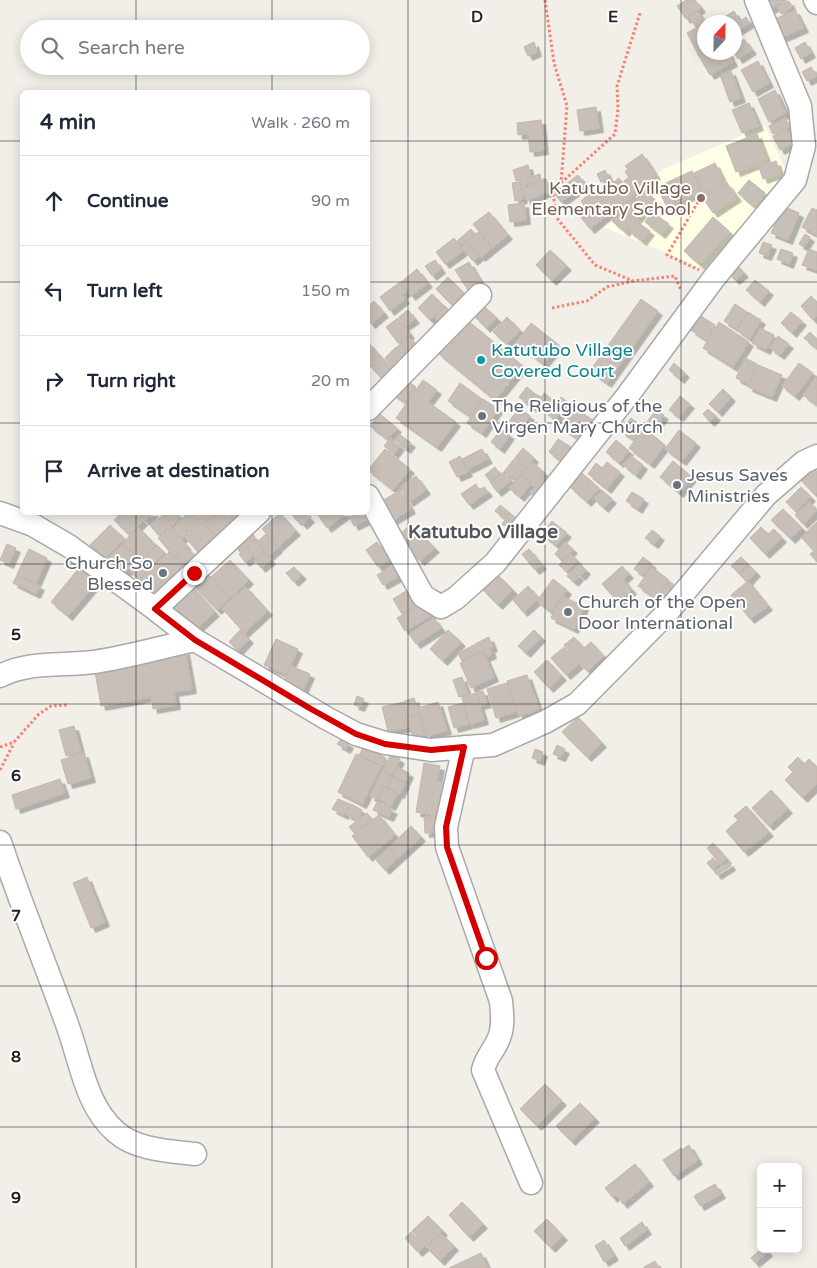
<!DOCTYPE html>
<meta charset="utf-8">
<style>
body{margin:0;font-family:"Varela Round",sans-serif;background:#f6f6f7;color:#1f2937}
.controls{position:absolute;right:15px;bottom:15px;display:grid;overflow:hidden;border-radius:8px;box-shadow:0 2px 12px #0003}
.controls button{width:45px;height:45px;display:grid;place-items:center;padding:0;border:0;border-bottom:1px solid #e0e1e3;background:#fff;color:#1f2937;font:25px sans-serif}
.compass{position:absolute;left:697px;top:15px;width:45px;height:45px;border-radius:50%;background:#fff;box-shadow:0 2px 12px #0003;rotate:22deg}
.stop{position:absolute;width:15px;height:15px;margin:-11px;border:4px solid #d40000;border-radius:50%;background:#fff}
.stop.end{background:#d40000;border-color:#fff;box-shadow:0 1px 5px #0008}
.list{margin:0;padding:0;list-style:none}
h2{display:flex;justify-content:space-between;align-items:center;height:65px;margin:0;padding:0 20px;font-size:21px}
h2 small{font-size:16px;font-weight:400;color:#747a83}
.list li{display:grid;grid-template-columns:32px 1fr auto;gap:15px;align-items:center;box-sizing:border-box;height:90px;padding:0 20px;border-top:1px solid #e0e1e3}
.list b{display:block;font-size:19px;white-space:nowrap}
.list em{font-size:16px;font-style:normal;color:#747a83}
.icon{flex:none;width:28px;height:28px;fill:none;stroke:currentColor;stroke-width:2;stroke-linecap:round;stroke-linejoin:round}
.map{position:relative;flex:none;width:817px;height:1268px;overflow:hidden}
.search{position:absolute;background:#fff;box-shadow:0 2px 12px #0003;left:20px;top:20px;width:350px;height:55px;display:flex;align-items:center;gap:12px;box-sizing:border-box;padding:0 18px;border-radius:28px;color:#747a83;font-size:19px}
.panel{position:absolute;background:#fff;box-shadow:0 2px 12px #0003;left:20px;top:90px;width:350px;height:425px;border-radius:8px}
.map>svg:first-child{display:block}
</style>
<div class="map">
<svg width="817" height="1268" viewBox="0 0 817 1268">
<defs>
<filter id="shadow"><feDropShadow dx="4.5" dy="4.5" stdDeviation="0" flood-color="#0004"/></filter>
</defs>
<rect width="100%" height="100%" fill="#f2efe9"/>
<!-- education -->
<path fill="#ffffe5" d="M 765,125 L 789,178 L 713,274 L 668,253 L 603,227 L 626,201 L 633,195 L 631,192 L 664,169 Z"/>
<!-- building -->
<path fill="#c7bfb8" stroke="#c4b6ab" filter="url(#shadow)" d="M 686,0 L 695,0 L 701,8 L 686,19 L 677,6 Z
M 766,0 L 787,0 L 771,9 Z
M 789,1 L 792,8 L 781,14 L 777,6 Z
M 795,10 L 804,28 L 781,38 L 773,20 Z
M 697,11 L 705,21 L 696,27 L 689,17 Z
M 734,11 L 740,21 L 746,17 L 750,23 L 735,32 L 734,22 L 730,22 L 726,16 Z
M 704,23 L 704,48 L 697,52 L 687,33 Z
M 744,39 L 752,50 L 738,59 L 734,52 L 734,46 Z
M 534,42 L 537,52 L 528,56 L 524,47 Z
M 805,42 L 811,53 L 801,59 L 795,48 Z
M 704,49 L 704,52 L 728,52 L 733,62 L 710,75 L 697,53 Z
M 758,61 L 769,83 L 753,92 L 741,70 Z
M 811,67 L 817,76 L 807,81 L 802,72 Z
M 731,71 L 741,98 L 730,102 L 720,75 Z
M 775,90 L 786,113 L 769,122 L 758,99 Z
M 749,103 L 759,126 L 742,133 L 732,110 Z
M 596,107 L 599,128 L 580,131 L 577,110 Z
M 785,118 L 790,126 L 773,134 L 769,126 Z
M 541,120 L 544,150 L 530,152 L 528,134 L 518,135 L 517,123 Z
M 787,129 L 794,143 L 780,150 L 773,136 Z
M 757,134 L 767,160 L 736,172 L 726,146 Z
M 642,154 L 656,175 L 631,192 L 624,181 L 629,177 L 625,172 L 628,169 L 625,166 Z
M 776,161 L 780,173 L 763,179 L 759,167 Z
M 715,163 L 725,184 L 703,193 L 694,173 Z
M 528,165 L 531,177 L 540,174 L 541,180 L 521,186 L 520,180 L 516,181 L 513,170 Z
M 605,170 L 609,178 L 601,182 L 597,174 Z
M 692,171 L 701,191 L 667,207 L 657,187 Z
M 578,175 L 585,184 L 561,202 L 554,193 Z
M 619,178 L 633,195 L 590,229 L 576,211 L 584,205 L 581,201 L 597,188 L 600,193 Z
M 546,179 L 551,190 L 527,201 L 522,189 Z
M 749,180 L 765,193 L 754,207 L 738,193 Z
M 520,182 L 523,199 L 515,201 L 512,183 Z
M 727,183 L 737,197 L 713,213 L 703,198 Z
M 645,190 L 657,202 L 646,213 L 634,201 Z
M 625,202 L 627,204 L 629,202 L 642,213 L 625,232 L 612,221 L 615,218 L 613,216 Z
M 524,203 L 526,220 L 510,222 L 508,205 Z
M 783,206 L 799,213 L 788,240 L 771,233 Z
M 812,208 L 817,210 L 817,235 L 802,227 Z
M 489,212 L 508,235 L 492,248 L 473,224 Z
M 652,212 L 669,224 L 661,234 L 645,222 Z
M 713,217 L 729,231 L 700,265 L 684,251 Z
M 636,221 L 650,231 L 642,241 L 629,231 Z
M 471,229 L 475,234 L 461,246 L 457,241 Z
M 478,232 L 492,248 L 481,257 L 467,241 Z
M 805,234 L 810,237 L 804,247 L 799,244 Z
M 454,238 L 463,251 L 445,264 L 436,252 Z
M 466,242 L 479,256 L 473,261 L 461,246 Z
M 763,242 L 772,245 L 767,256 L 759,253 Z
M 781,249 L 793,253 L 789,264 L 777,259 Z
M 809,249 L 817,252 L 816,270 L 802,265 Z
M 550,250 L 567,266 L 552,281 L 536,265 Z
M 435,260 L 441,269 L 432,276 L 425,266 Z
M 469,262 L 481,282 L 468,290 L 455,270 Z
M 734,262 L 744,273 L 735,280 L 725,269 Z
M 417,269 L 428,283 L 411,296 L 401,282 Z
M 448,277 L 468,297 L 456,309 L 436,289 Z
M 755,280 L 769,291 L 760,302 L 746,290 Z
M 400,282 L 407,291 L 402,295 L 405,299 L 390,311 L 380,297 Z
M 432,294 L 444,306 L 430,320 L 418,308 Z
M 811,296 L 817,302 L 817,316 L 813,320 L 801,306 Z
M 641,299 L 658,311 L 607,383 L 590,371 Z
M 374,301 L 384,313 L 371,324 L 368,321 L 368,306 Z
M 735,304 L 747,312 L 737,329 L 724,321 Z
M 445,306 L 454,315 L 443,326 L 434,317 Z
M 485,307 L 497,318 L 486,328 L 475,317 Z
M 408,310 L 415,319 L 405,326 L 399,317 Z
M 748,312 L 761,320 L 750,339 L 737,330 Z
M 791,312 L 802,321 L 792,333 L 781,323 Z
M 701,316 L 715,325 L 706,340 L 691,330 Z
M 507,317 L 520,330 L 507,344 L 493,332 Z
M 398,318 L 410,334 L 398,343 L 386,327 Z
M 467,320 L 523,366 L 495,400 L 439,354 Z
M 719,322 L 749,342 L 733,367 L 703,348 Z
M 531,323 L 559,345 L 543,364 L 516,342 Z
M 760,328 L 774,335 L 766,350 L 752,343 Z
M 810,332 L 817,339 L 817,349 L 804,338 Z
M 408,336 L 415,343 L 405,354 L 397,347 Z
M 778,336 L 789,344 L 780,355 L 770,348 Z
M 368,342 L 379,355 L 368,364 Z
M 396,347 L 408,359 L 397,370 L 385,358 Z
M 380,355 L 396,371 L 385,382 L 369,365 Z
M 745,358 L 757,364 L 748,384 L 736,378 Z
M 674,363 L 685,373 L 680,379 L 669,370 Z
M 799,363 L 813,373 L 795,396 L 782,386 Z
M 758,365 L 782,375 L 772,397 L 748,387 Z
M 401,376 L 416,387 L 405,402 L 390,392 Z
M 817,376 L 817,405 L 803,395 Z
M 423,380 L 437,390 L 428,402 L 456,422 L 437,447 L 396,418 Z
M 460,383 L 482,399 L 470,416 L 448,401 Z
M 527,387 L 534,393 L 526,403 L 519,397 Z
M 723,389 L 731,397 L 718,412 L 709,404 Z
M 534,393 L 541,397 L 533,408 L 527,404 Z
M 544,393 L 553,400 L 549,407 L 539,401 Z
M 680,396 L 690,404 L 679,417 L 669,410 Z
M 561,397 L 569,403 L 562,412 L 555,406 Z
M 483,399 L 498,409 L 482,433 L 467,423 Z
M 520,408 L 530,416 L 519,430 L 508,422 Z
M 553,408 L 560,413 L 555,420 L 548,415 Z
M 575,408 L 597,423 L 583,442 L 561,427 Z
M 708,409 L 716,416 L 710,422 L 703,414 Z
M 656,410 L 664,415 L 655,427 L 647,422 Z
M 380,414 L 397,428 L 387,439 L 370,426 Z
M 631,418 L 644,428 L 634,440 L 621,431 Z
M 644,428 L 665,445 L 650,464 L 629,448 Z
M 501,429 L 510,435 L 500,449 L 491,442 Z
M 679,430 L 696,443 L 682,461 L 665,449 Z
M 399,434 L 411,443 L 406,449 L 395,440 Z
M 390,438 L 400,446 L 394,454 L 384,446 Z
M 558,439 L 571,447 L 561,461 L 549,452 Z
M 616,440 L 629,451 L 619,463 L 606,452 Z
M 523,448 L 534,458 L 526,468 L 514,459 Z
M 385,449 L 410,469 L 393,490 L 368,470 Z
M 482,449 L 488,459 L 468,469 L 462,459 Z
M 460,456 L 468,472 L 457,477 L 449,462 Z
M 631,456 L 643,465 L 636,475 L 623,465 Z
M 513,460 L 525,468 L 516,480 L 504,472 Z
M 673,461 L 692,477 L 679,493 L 660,477 Z
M 532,462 L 545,473 L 534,486 L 521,475 Z
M 607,462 L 620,472 L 607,489 L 588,474 L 596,463 L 602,468 Z
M 811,466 L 817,472 L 817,493 L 815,495 L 798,477 Z
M 495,467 L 500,474 L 490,481 L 485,475 Z
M 504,472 L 511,481 L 497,492 L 490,482 Z
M 582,473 L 599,488 L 587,502 L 570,487 Z
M 520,475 L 531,484 L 520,497 L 509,488 Z
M 416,476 L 426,490 L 409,502 L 400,487 Z
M 543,477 L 553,485 L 540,501 L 530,493 Z
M 476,484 L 479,490 L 484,487 L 488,492 L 469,505 L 461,494 Z
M 801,487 L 811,497 L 796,512 L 786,502 Z
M 400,490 L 411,509 L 390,522 L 379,503 Z
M 602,490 L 612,499 L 604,508 L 594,499 Z
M 632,492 L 644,499 L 638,509 L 626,501 Z
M 810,502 L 817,511 L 803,524 L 795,515 Z
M 500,505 L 510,513 L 505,519 L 495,511 Z
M 783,509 L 802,528 L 791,539 L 771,520 Z
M 122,512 L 134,512 L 143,521 L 129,535 L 114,520 Z
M 136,512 L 154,512 L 145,521 Z
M 167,512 L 176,512 L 180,518 L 172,525 L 164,515 Z
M 189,512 L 194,512 L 201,522 L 188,532 L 179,521 Z
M 196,512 L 216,512 L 217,513 L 204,523 Z
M 219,512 L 224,512 L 237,529 L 220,542 L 205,523 Z
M 226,512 L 255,512 L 238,528 Z
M 290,512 L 307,512 L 297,521 Z
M 321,512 L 347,512 L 347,513 L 327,528 L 318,515 Z
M 358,512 L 368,512 L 370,518 L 354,526 L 350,517 Z
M 280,513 L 296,531 L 278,547 L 262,529 Z
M 510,513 L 517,519 L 509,529 L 502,524 Z
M 306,514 L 310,518 L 303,525 L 298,520 Z
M 163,515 L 171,525 L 158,535 L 150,525 Z
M 552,521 L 567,533 L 556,546 L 542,534 Z
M 203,522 L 216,537 L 202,557 L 185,537 Z
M 817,522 L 817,562 L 810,554 L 814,551 L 801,537 Z
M 179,523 L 188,533 L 181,539 L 173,528 Z
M 411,524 L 435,548 L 420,561 L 397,537 Z
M 110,525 L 125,539 L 105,559 L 90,545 Z
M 138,527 L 156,545 L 141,561 L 123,543 Z
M 171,527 L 187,546 L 174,557 L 158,538 Z
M 761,527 L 768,534 L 774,529 L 782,538 L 765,554 L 750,538 Z
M 247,528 L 255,539 L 240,552 L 231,541 Z
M 652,530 L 660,536 L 654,544 L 645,538 Z
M 266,534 L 278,548 L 269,556 L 257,542 Z
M 255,540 L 264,551 L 256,558 L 247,547 Z
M 377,542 L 390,559 L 378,567 L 366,550 Z
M 565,542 L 573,549 L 562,561 L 555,554 Z
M 7,544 L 16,548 L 9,564 L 0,560 Z
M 122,544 L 139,559 L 124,574 L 108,559 Z
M 157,545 L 165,553 L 149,569 L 141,561 Z
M 188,548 L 196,559 L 184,568 L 176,556 Z
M 246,548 L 253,556 L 245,562 L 239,554 Z
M 29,549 L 47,558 L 36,583 L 17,574 Z
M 529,549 L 542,565 L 535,570 L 522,554 Z
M 169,552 L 184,568 L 156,594 L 142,578 Z
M 265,552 L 271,560 L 261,568 L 255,560 Z
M 570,553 L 578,561 L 567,572 L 559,565 Z
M 643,557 L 652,564 L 643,575 L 634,569 Z
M 741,557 L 748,564 L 739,573 L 731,566 Z
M 139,560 L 149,569 L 139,580 L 129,570 Z
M 230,560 L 249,580 L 230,598 L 211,577 Z
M 579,563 L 586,570 L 581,576 L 573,569 Z
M 397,564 L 403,574 L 383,585 L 377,575 Z
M 749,565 L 756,572 L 747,582 L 740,575 Z
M 622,566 L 629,574 L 623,579 L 632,590 L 618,602 L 602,584 Z
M 294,567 L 302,575 L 294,582 L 286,573 Z
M 652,567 L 669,580 L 655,598 L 638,586 Z
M 79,568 L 97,582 L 68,616 L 51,602 Z
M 572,570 L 579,576 L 574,582 L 567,576 Z
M 206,572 L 230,598 L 217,610 L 193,585 Z
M 17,575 L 40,586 L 36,594 L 13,583 Z
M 498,575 L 513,590 L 498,605 L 482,589 Z
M 553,579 L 567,590 L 551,612 L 537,601 Z
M 748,581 L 768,606 L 750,619 L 731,595 Z
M 669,582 L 675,587 L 662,604 L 656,599 Z
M 192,586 L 215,612 L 194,631 L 170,606 Z
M 528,586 L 539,598 L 523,612 L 513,600 Z
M 246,587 L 268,611 L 244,633 L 222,608 Z
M 406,591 L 415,606 L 402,614 L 393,599 Z
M 561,596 L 584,606 L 574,629 L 551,618 Z
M 424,602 L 432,615 L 405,631 L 397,618 Z
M 434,618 L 441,628 L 416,644 L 409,634 Z
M 240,630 L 249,639 L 238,651 L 229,642 Z
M 448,630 L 461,642 L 443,661 L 430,649 Z
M 534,630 L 541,637 L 526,653 L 518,646 Z
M 489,637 L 493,647 L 490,648 L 492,654 L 486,657 L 483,652 L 479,653 L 475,644 Z
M 574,637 L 584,648 L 591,642 L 604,656 L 587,671 L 564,645 Z
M 276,639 L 298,649 L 286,675 L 264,665 Z
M 474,645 L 478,653 L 462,661 L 458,653 Z
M 564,647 L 579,664 L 566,675 L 551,658 Z
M 185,650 L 192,689 L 174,692 L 176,705 L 153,709 L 151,697 L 101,706 L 94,666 Z
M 483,652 L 494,677 L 471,688 L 460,663 Z
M 547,660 L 562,676 L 549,688 L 534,672 Z
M 291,666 L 310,674 L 301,695 L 282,686 Z
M 527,675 L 539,709 L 519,716 L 507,681 Z
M 462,677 L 468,694 L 459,697 L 453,680 Z
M 507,683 L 516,712 L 496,718 L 487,689 Z
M 483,691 L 487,703 L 480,705 L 477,692 Z
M 476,693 L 484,720 L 470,724 L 462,697 Z
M 357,696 L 364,699 L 360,707 L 354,705 Z
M 414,698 L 419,713 L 408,716 L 404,701 Z
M 403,702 L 409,727 L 388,731 L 382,707 Z
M 438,702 L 447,730 L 427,736 L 418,708 Z
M 463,703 L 469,724 L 454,728 L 448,707 Z
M 419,714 L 425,736 L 414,739 L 407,718 Z
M 578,717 L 602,743 L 587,757 L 562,732 Z
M 74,726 L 81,752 L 66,756 L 59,730 Z
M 341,739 L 349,744 L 346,749 L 337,744 Z
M 557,745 L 565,749 L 561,757 L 553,754 Z
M 364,746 L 386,758 L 382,766 L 359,755 Z
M 535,749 L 543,752 L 540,761 L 532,758 Z
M 84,753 L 91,778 L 68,784 L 61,760 Z
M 356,754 L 381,766 L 362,804 L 338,792 Z
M 391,754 L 400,759 L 392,775 L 383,770 Z
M 798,757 L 804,764 L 809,759 L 817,767 L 817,784 L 803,798 L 785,780 L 793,772 L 788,767 Z
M 424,763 L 440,766 L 437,781 L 451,783 L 445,817 L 416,812 Z
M 397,767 L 409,773 L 405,782 L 393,776 Z
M 382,771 L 393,776 L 387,788 L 383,786 L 377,799 L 370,796 Z
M 393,777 L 405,783 L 400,794 L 387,788 Z
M 60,779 L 65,793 L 16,809 L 12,795 Z
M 384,787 L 398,793 L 391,806 L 378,799 Z
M 771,790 L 788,809 L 769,826 L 752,808 Z
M 338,799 L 350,804 L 344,815 L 332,809 Z
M 377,802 L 393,810 L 389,817 L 373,810 Z
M 351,804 L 362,810 L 358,820 L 346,814 Z
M 746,806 L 769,832 L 744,852 L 726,831 L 738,820 L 734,816 Z
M 367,813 L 372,819 L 354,833 L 349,827 Z
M 379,815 L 395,835 L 368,857 L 352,836 Z
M 439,816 L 439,832 L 425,833 L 424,817 Z
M 411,826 L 421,837 L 398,858 L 389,847 Z
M 713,843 L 727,859 L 721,865 L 707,848 Z
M 389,848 L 398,858 L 385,870 L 376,860 Z
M 713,858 L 719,864 L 713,870 L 707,863 Z
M 729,862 L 731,866 L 717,875 L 714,871 Z
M 87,877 L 105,922 L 91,928 L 73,883 Z
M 545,1084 L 562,1101 L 537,1126 L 520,1109 Z
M 580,1103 L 595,1118 L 571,1141 L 556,1126 Z
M 689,1145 L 698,1160 L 674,1176 L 663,1160 L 681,1148 L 682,1150 Z
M 635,1164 L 649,1182 L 623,1204 L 616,1195 L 613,1198 L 605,1188 Z
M 715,1184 L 721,1194 L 700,1206 L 694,1196 Z
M 462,1202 L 483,1224 L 469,1237 L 449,1215 Z
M 428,1216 L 443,1231 L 427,1246 L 412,1231 Z
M 547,1219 L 563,1236 L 551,1248 L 534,1231 Z
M 642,1222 L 647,1230 L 625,1246 L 620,1238 Z
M 411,1232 L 425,1246 L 418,1252 L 405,1238 Z
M 441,1233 L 454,1246 L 440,1261 L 427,1248 Z
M 604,1240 L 614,1256 L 604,1262 L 595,1246 Z
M 761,1249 L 766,1249 L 768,1252 L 755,1263 L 751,1258 Z
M 481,1253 L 488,1268 L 449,1268 Z
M 655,1261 L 659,1268 L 644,1268 L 644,1267 Z"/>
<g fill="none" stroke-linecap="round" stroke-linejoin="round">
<defs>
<path id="minor" d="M 815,0 L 817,3
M 368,409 L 480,295
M 368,496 L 423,596 L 441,607 L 456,598 L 495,563 L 628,395 L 714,278 L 795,180 L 804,146 L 800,106 L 756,0
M 0,513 L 33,525 L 69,546 L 155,609 L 195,640 L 326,718 L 356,734 L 385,743 L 431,750 L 493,745 L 545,722 L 577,704 L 665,615 L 766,495 L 804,462 L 817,456
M 155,609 L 259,512
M 0,676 C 29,661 63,666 94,662 C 128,657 162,647 195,640
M 464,747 L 446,827 L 447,847 L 501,1001 C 502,1013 504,1026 499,1038 C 495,1049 486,1057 483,1070 L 531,1183
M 0,842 C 21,905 46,965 68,1027 C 81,1063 86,1106 116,1132 C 136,1150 170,1151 195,1154"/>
</defs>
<!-- minor casing -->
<use href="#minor" stroke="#a9a9a9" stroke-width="25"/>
<!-- path -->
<path stroke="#fa8072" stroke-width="3" stroke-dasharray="2.5 2.5" stroke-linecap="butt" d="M 545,0 L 554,63 L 567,106 L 561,183 L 553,191 L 556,217 L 595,265 L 633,281 L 675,276 L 681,291
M 561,183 L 615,134 L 618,109 L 617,86 L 640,13
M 698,202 L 667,255 L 699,270
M 552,308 L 587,301 L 607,287 L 633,281
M 0,747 L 14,742 L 39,714 L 51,706 L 67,705
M 0,770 L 14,743"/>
<!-- minor -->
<use href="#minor" stroke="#fff" stroke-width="22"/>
</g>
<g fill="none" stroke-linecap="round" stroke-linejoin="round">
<!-- route -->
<path stroke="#d40000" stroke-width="6" d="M 194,573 L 155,609 L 195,640 L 311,709 L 356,734 L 385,744 L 431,750 L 464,747 L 446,827 L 447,847 L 486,958"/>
</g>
<!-- grid -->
<path fill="none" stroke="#222" stroke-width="1" stroke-opacity="0.55" d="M 136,0 L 136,29M 272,0 L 272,29M 408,0 L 408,1268M 545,0 L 545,1268M 681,0 L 681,1268M 136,66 L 136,92M 272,66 L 272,92M 0,141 L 22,141M 368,141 L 817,141M 0,282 L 22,282M 368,282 L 817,282M 0,423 L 22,423M 368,423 L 817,423M 136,512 L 136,1268M 272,512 L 272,1268M 0,564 L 817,564M 0,704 L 817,704M 0,845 L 817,845M 0,986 L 817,986M 0,1127 L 817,1127"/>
<!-- markers -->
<circle fill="#8d6e63" stroke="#fff" stroke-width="2" cx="701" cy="198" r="5"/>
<circle fill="#0f9aa8" stroke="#fff" stroke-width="2" cx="481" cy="360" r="5"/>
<g fill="#6b7280" stroke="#fff" stroke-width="2">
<circle cx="482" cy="416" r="5"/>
<circle cx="677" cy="485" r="5"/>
<circle cx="163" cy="573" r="5"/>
<circle cx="568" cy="612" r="5"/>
</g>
<g text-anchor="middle" stroke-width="4" stroke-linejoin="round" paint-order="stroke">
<!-- education labels -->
<g font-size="18" fill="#785e54" stroke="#fff" text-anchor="end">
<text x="691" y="194">Katutubo Village<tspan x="691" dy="21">Elementary School</tspan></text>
</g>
<!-- culture labels -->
<g font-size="18" fill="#0d838f" stroke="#fff" text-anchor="start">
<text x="491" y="356">Katutubo Village<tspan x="491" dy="21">Covered Court</tspan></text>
</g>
<!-- worship labels -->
<g font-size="18" fill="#5b616d" stroke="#fff" text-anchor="start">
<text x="492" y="412">The Religious of the<tspan x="492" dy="21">Virgen Mary Church</tspan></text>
<text x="687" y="481">Jesus Saves<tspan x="687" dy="21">Ministries</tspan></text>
<text x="153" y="569" text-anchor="end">Church So<tspan x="153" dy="21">Blessed</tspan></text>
<text x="578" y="608">Church of the Open<tspan x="578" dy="21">Door International</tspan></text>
</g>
<!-- neighbourhood labels -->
<g font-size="19" font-weight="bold" fill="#555" stroke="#fff">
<text x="483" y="538">Katutubo Village</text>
</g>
</g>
<g font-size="16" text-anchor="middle" font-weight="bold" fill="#222" stroke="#fff" stroke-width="4" stroke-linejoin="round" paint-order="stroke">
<text x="477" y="22">D</text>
<text x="613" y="22">E</text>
<text x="16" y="640">5</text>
<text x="16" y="781">6</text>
<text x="16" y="921">7</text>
<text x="16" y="1062">8</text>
<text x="16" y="1203">9</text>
</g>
</svg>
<div class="controls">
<button>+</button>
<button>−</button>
</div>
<svg class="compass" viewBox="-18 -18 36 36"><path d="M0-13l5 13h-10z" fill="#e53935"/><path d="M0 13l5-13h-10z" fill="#747a83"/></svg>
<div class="stop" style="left:486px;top:958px"></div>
<div class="stop end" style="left:194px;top:573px"></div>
<div class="search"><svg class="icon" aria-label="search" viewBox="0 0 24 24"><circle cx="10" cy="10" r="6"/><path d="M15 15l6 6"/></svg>Search here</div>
<section class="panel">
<h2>4 min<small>Walk · 260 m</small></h2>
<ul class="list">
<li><svg class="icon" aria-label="ahead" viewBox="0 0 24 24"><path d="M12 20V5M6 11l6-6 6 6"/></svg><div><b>Continue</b></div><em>90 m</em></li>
<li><svg class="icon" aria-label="left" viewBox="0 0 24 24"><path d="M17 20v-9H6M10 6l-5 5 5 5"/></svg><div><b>Turn left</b></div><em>150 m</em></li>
<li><svg class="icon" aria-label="right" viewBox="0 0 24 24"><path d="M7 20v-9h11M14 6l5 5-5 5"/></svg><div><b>Turn right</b></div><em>20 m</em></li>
<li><svg class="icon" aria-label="arrive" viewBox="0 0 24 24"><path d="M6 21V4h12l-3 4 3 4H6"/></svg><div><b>Arrive at destination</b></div></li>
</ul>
</section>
</div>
